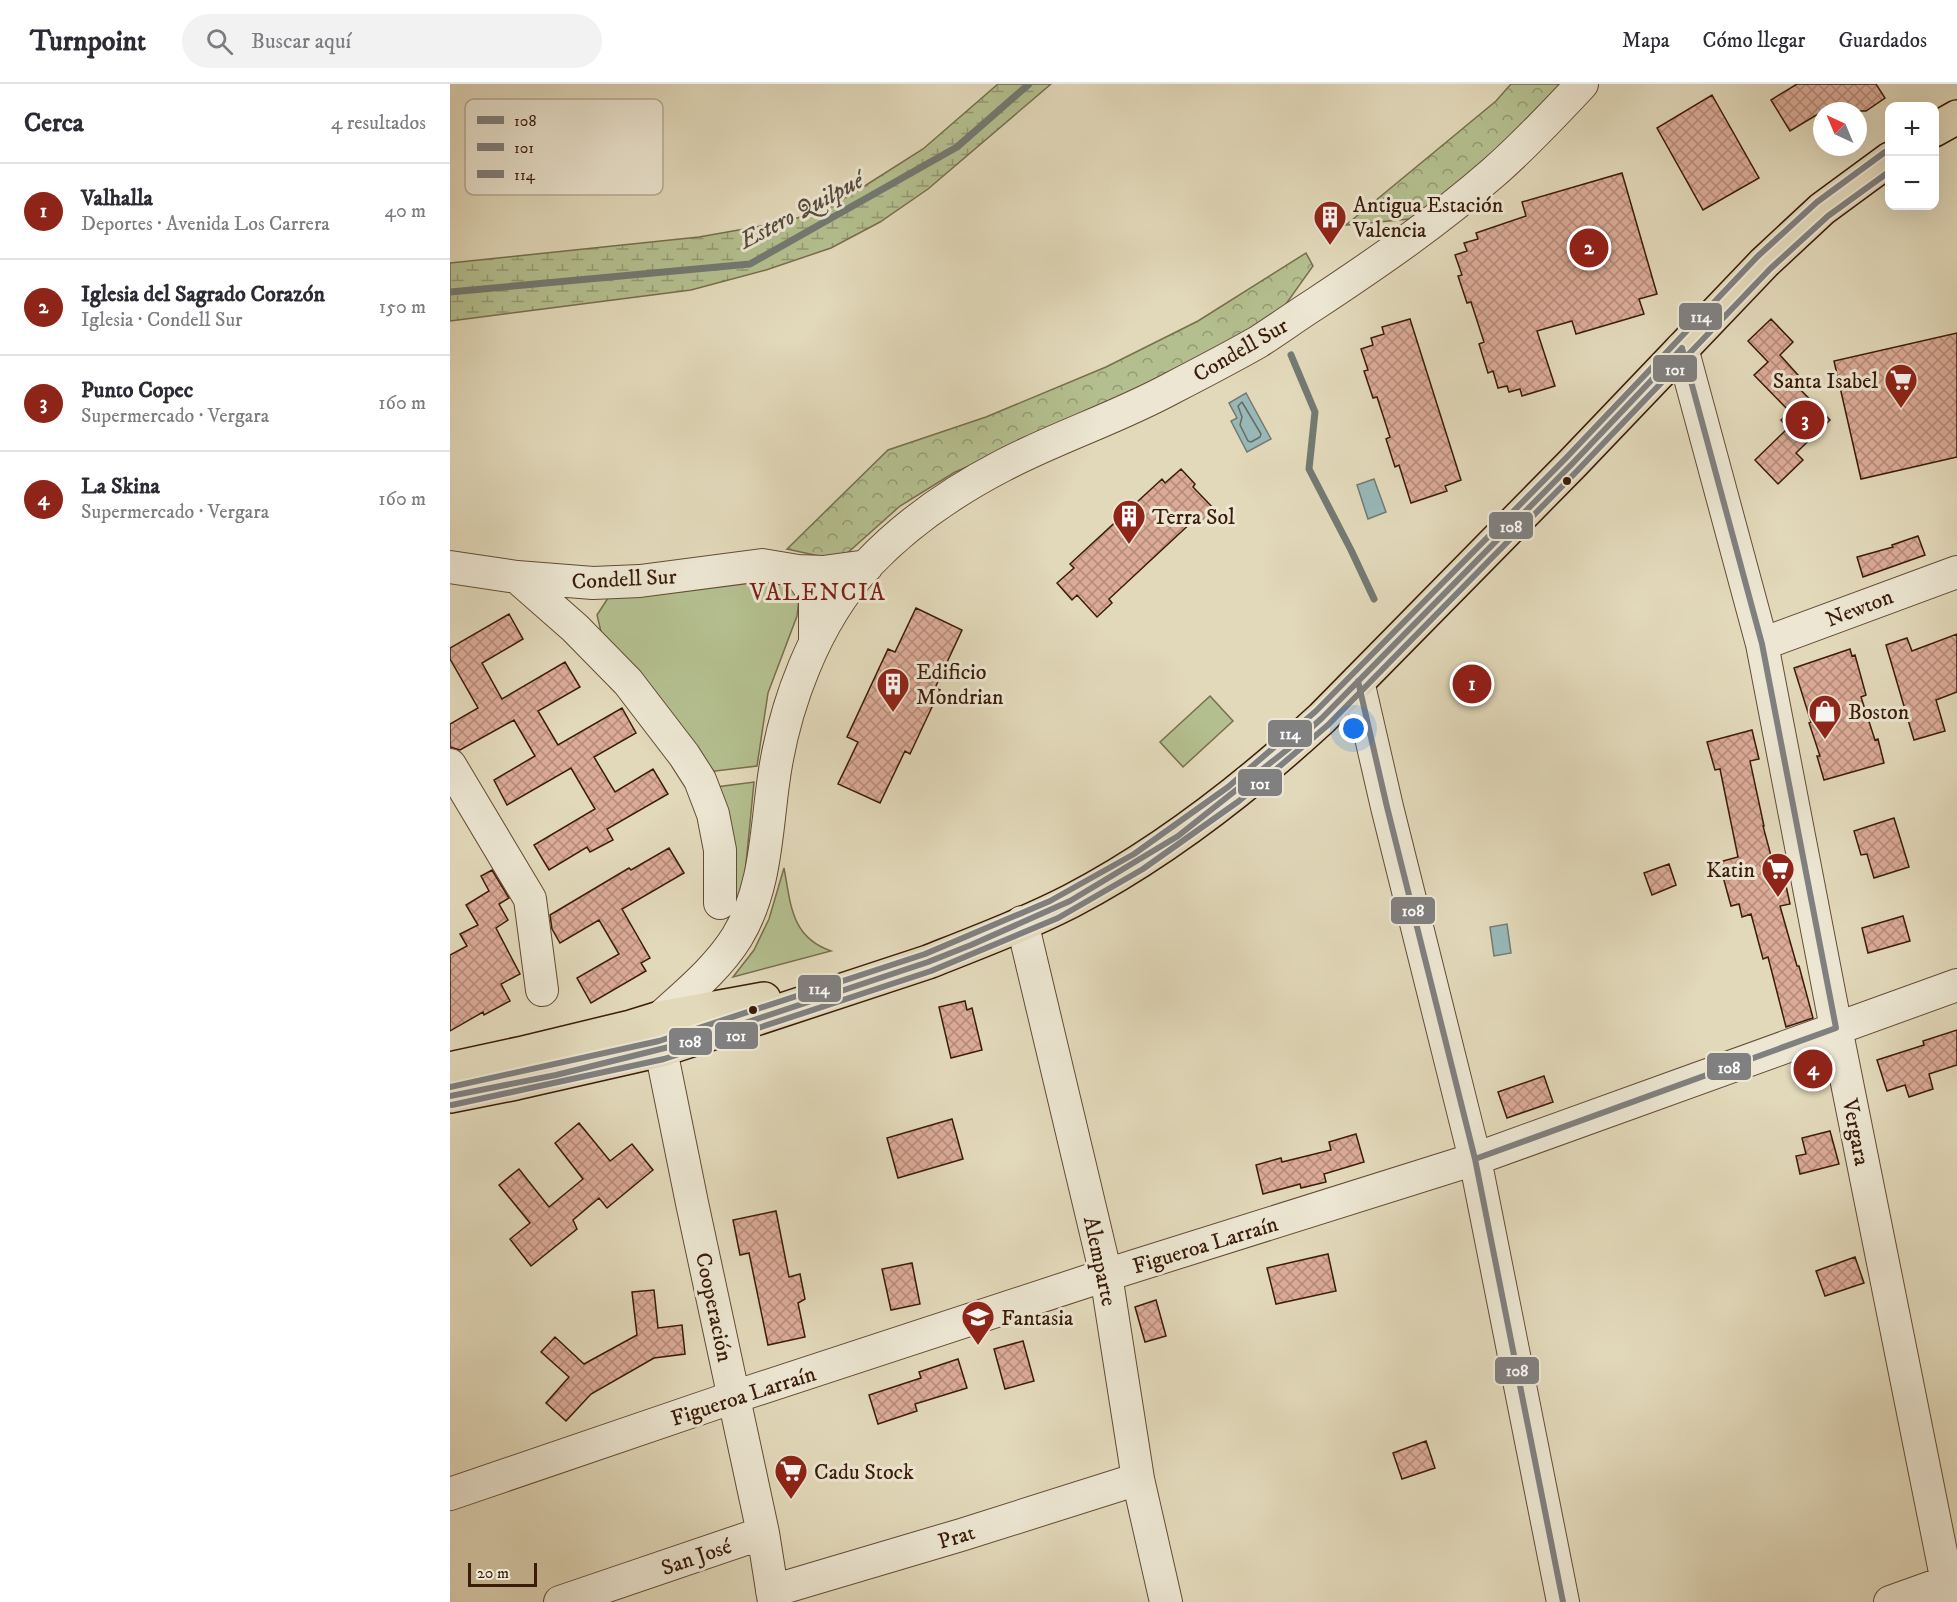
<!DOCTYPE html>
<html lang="es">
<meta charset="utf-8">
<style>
body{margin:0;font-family:"IM FELL DW Pica",serif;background:#f2f2f3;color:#2b2b33}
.controls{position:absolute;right:18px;top:18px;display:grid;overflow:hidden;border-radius:12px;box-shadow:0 6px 24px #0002}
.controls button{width:54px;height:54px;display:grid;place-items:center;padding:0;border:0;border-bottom:2px solid #e1e1e2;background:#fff;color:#2b2b33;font:30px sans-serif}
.compass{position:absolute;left:1363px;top:18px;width:54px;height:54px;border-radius:50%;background:#fff;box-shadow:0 6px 24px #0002;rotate:316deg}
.scale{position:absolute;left:18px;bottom:15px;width:69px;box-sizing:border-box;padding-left:6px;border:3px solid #3b1c09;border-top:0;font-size:16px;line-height:21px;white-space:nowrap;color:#3b1c09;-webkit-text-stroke:4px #ece6d2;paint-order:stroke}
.you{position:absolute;left:904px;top:645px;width:21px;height:21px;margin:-15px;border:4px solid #fff;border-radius:50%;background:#1a73e8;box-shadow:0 0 0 9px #1a73e833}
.badge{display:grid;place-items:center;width:39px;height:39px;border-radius:50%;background:#8f2418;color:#fff;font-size:20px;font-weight:700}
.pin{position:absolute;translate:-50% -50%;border:3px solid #fff;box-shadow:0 2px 6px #0006}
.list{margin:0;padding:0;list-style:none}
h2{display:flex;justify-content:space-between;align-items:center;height:78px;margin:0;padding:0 24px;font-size:26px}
h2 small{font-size:20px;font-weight:400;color:#7c7c81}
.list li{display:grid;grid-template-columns:39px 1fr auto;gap:18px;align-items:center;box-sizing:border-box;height:96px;padding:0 24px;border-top:2px solid #e1e1e2}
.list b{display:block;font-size:22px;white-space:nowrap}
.list p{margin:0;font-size:20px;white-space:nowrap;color:#7c7c81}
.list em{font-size:20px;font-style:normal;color:#7c7c81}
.icon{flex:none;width:33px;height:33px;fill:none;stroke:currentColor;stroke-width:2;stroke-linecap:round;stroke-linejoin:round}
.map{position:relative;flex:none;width:1507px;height:1518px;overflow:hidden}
header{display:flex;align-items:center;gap:36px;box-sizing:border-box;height:84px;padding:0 30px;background:#fff;border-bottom:2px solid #e1e1e2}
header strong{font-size:28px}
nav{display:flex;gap:33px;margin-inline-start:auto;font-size:21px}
.search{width:420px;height:54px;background:#f2f2f3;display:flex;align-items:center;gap:15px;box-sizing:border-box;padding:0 21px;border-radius:33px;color:#7c7c81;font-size:22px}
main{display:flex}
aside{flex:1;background:#fff}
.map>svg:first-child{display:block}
</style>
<header>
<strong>Turnpoint</strong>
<div class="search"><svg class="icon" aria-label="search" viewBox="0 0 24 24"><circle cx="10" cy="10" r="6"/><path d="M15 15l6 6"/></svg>Buscar aquí</div>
<nav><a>Mapa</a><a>Cómo llegar</a><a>Guardados</a></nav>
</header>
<main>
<aside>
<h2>Cerca<small>4 resultados</small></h2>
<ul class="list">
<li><span class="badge">1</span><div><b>Valhalla</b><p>Deportes · Avenida Los Carrera</p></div><em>40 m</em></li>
<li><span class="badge">2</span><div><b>Iglesia del Sagrado Corazón</b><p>Iglesia · Condell Sur</p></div><em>150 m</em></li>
<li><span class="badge">3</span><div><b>Punto Copec</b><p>Supermercado · Vergara</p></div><em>160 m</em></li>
<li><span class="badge">4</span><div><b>La Skina</b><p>Supermercado · Vergara</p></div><em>160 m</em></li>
</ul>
</aside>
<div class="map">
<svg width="1507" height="1518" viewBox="0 0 1507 1518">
<defs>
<pattern id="wetland-marsh" width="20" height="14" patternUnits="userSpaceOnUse" patternTransform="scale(1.5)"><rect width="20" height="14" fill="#b4bf8f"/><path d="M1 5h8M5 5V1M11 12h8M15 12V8" fill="none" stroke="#949a73"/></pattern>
<pattern id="park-crowns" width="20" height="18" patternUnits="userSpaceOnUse" patternTransform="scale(1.5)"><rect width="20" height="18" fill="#b4bf8f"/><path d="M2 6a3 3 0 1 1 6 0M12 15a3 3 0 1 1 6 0" fill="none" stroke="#949a73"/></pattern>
<pattern id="building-cross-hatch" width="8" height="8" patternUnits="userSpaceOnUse" patternTransform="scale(1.5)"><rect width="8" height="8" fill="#dbab97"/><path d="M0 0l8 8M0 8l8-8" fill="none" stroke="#b38a79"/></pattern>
</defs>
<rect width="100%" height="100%" fill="#e2d9ba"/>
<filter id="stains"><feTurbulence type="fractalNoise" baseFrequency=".00333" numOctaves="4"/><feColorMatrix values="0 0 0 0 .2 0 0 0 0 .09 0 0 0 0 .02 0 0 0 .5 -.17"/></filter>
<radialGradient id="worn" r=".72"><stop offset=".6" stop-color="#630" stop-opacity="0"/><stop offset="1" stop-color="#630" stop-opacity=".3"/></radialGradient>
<!-- green -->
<path fill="#b4bf8f" stroke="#786e4c" stroke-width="1.5" d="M 309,495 L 340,498 L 349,514 L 347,532 L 318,609 L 307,682 L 257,688 L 152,552 L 147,531 L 158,514 Z
M 760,612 L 783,637 L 733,683 L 710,658 Z
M 304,698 L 294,800 L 286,818 L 266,703 Z
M 334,784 C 341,821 341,853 381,867 L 283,893 L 304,866 L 319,835 Z"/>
<!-- wetland -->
<path fill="url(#wetland-marsh)" stroke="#786e4c" stroke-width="1.5" d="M 548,0 L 601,0 L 478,105 L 430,138 L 381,164 L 316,186 L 241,206 L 0,237 L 0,179 L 249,153 L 334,138 L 370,127 L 402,110 L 473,65 Z"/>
<!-- park -->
<path fill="url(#park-crowns)" stroke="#786e4c" stroke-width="1.5" d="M 1061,0 L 1118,0 L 971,134 L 896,141 L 1046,17 Z
M 856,169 L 863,182 L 831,227 L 784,257 L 570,361 L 505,388 L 450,422 L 394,472 L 369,472 L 337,465 L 438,366 L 536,333 L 656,283 L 748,237 Z"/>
<!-- water -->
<path fill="#98b8b8" stroke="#737a72" stroke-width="1.5" d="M 796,309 L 821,355 L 797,368 L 781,337 L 787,334 L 779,319 Z
M 924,395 L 936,428 L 918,435 L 907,401 Z
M 1057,840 L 1061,869 L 1044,872 L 1040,843 Z"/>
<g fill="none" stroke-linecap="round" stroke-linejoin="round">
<!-- shore -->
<path stroke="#6a6a60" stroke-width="1.5" d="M 792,318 L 811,350 L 810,353 L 801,358 L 798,357 L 790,341 L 792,333 L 788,322 Z"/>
<!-- stream -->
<path stroke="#737a72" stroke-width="7" d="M 0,208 L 300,180 L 507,63 L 579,0
M 841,271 L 865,328 L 859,385 L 901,466 L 924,515"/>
</g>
<!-- building -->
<path fill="url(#building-cross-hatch)" stroke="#3b1c09" stroke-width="1.5" d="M 1347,0 L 1426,0 L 1435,14 L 1416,27 L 1388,27 L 1383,21 L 1340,47 L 1321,16 Z
M 1262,11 L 1309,94 L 1253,126 L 1207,44 Z
M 1172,89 L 1207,210 L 1189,215 L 1194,230 L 1126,250 L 1122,237 L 1087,247 L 1105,302 L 1072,312 L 1070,305 L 1059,308 L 1057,302 L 1048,304 L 1043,287 L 1038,289 L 1029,260 L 1034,258 L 1021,218 L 1017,219 L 1008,192 L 1012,191 L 1005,171 L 1017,167 L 1014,159 L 1028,155 L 1026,149 L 1076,132 L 1072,118 Z
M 960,235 L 1011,396 L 995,402 L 997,407 L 961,419 L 949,381 L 945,383 L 936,355 L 940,353 L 927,313 L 923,314 L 914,287 L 918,286 L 911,265 L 923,261 L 921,254 L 934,250 L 932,243 Z
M 1321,235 L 1343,258 L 1330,271 L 1348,291 L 1342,297 L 1380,336 L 1346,369 L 1353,376 L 1328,400 L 1305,376 L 1338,344 L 1331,336 L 1340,328 L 1304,291 L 1318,278 L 1298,257 Z
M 1507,249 L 1507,373 L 1411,395 L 1384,277 Z
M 731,385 L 745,400 L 743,403 L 766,427 L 750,442 L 744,436 L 659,515 L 662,519 L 647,533 L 627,511 L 622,516 L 607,499 L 624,484 L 620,480 L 712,395 L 715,399 Z
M 1468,452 L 1475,471 L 1413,493 L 1407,473 L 1443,463 L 1442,461 Z
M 466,524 L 512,546 L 485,604 L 490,606 L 460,670 L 455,667 L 430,719 L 388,700 L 408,658 L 397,653 L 438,565 L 445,568 Z
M 59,530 L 73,555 L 32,579 L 52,615 L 115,578 L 130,603 L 88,627 L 108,661 L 172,624 L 186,649 L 144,673 L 165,708 L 203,685 L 218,710 L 157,745 L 163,756 L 140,768 L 137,763 L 99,786 L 84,761 L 145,725 L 121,684 L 57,721 L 44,696 L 85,672 L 64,636 L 10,666 L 0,663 L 0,640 L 28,624 L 0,575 L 0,564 Z
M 1507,550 L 1507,608 L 1486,616 L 1495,647 L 1464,656 L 1436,561 L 1457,554 L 1462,567 Z
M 1400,565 L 1402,572 L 1405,571 L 1416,611 L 1411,613 L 1425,656 L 1428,655 L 1434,679 L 1374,696 L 1367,672 L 1370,672 L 1359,639 L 1361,638 L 1344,584 Z
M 1302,646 L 1309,675 L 1300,677 L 1314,742 L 1313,742 L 1328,798 L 1335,797 L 1340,820 L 1330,822 L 1347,882 L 1349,882 L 1363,934 L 1336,943 L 1318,873 L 1313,875 L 1301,830 L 1292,833 L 1289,820 L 1281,822 L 1269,778 L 1288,773 L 1270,685 L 1265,686 L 1257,658 Z
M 1444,734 L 1459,783 L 1424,794 L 1417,770 L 1411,771 L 1404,747 Z
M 219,764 L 234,789 L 172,825 L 200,874 L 191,879 L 196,887 L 141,919 L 127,894 L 169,870 L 149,836 L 110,859 L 102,845 L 100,831 L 179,784 L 181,786 Z
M 1219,780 L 1226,801 L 1202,811 L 1194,789 Z
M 42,786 L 59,814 L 49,820 L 58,836 L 46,844 L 70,890 L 51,900 L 60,917 L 34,931 L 33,928 L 0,947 L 0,871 L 17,862 L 10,850 L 28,841 L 16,821 L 39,807 L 31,792 Z
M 1453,832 L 1460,857 L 1418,869 L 1412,844 Z
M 515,917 L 517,926 L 522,924 L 532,966 L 501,974 L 489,923 Z
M 1507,946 L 1507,981 L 1479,990 L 1483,1005 L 1459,1013 L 1455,1001 L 1437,1007 L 1427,976 L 1474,961 L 1473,957 Z
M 1094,992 L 1103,1018 L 1057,1034 L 1048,1008 Z
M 502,1035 L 513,1075 L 448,1094 L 437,1054 Z
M 129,1039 L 160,1077 L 182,1060 L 203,1086 L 157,1124 L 149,1114 L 123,1136 L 127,1145 L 81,1182 L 60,1155 L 80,1139 L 49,1101 L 69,1085 L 99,1123 L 133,1095 L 105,1059 Z
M 1380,1047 L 1389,1080 L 1350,1090 L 1346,1072 L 1356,1070 L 1352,1054 Z
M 906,1050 L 914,1078 L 874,1090 L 876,1098 L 851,1104 L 850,1100 L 813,1110 L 806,1081 L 831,1074 L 832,1078 L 881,1066 L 879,1058 Z
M 326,1127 L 339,1193 L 350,1190 L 355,1215 L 348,1219 L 355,1253 L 318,1261 L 299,1169 L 290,1171 L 283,1136 Z
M 878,1170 L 886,1207 L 826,1220 L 817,1184 Z
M 1405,1173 L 1414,1199 L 1375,1212 L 1366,1187 Z
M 462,1179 L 470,1220 L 441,1226 L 432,1185 Z
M 204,1206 L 208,1244 L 232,1241 L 235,1270 L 204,1274 L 141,1310 L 116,1337 L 96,1319 L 119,1293 L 91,1268 L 105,1253 L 134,1280 L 187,1251 L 182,1208 Z
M 706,1216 L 716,1252 L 695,1258 L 685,1223 Z
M 573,1257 L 584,1297 L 555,1305 L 544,1265 Z
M 508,1275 L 517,1304 L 465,1320 L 467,1327 L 428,1340 L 419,1311 L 471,1294 L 469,1288 Z
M 976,1357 L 985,1384 L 952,1395 L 943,1369 Z"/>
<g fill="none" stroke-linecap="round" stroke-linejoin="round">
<defs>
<path id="minor" d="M 1232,264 L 1312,560 L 1386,944 L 1497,1498 L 1503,1518
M 0,483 L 67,493 L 143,499 L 190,497 L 312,481 L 348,487 L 373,488 L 417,482
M 348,487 L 365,511 L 365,558
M 67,493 L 125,544 L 178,598 L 234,671 L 250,696 L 263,730 L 270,766 L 270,819
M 1312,560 L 1507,488
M 908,597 L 937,723 L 1025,1075 L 1113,1518
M 0,681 L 80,815 L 92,906
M 572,838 L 656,1191 L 688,1395 L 716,1518
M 210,934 C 237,909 267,885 287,853 C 315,807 316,752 323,700 C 333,623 365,537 418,480 C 457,439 502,408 552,382 C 607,353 667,334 722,304 C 751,289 780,274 808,258 C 827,246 846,232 865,220 C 927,179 988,137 1044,88 C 1075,61 1104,30 1132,0
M 191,951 L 211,966 L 242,1119 L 313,1449 L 324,1518
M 0,1410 L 284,1313 L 656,1191 L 1025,1075 L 1507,901
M 322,1507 L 511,1451 L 688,1395
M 110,1518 L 313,1449
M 1440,1518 L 1507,1494"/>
<path id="major" d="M 1484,46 L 1507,33
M 0,985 L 73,969 L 181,943 L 210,934 L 314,915
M 0,1012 L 66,999 L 211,966 L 478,878 C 526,859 576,840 621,817 C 713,769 796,704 872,634 L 1122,380 L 1314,179 L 1372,125 L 1440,75"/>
</defs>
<!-- minor casing -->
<use href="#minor" stroke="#654b35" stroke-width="34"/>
<!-- major casing -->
<use href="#major" stroke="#3b1c09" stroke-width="36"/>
<!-- minor -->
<use href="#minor" stroke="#ece6d2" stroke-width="32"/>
<!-- major -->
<use href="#major" stroke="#e2d9ba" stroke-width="33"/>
<defs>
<path id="bus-1" d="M 908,597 L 937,723 L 1025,1075 L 1113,1518
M 0,1012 L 106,991 L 235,959 L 478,878 L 521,861 L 620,817 L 728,752 L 838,665 L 872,634 L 1122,380 L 1232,264
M 1025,1075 L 1386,944 L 1312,560 L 1232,264"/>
<path id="bus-2" d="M 2,1021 L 214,975 L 481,887 L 608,834 L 693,785 L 789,717 L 878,641 L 1128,386 L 1320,185 L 1378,132 L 1440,87"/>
<path id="bus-3" d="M 0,1003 L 209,957 L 475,870 L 600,817 L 684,770 L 778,703 L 866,627 L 1116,374 L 1308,172 L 1367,118 L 1435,68"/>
</defs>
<!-- bus-1 casing -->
<use href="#bus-1" stroke="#ece6d2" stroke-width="10"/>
<!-- bus-2 casing -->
<use href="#bus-2" stroke="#ece6d2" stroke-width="10"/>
<!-- bus-3 casing -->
<use href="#bus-3" stroke="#ece6d2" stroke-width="10"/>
<!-- bus-1 -->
<use href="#bus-1" stroke="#808080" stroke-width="6"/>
<!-- bus-2 -->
<use href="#bus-2" stroke="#808080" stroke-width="6"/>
<!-- bus-3 -->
<use href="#bus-3" stroke="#808080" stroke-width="6"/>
</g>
<!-- icons -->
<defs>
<symbol id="building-pin" viewBox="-11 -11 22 30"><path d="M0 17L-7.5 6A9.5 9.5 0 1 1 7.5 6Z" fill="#8f2418" stroke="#ece6d2"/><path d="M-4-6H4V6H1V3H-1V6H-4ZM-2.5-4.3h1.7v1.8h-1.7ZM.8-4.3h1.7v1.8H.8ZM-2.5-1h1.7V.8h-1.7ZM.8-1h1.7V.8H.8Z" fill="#fff"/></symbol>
<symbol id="supermarket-pin" viewBox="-11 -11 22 30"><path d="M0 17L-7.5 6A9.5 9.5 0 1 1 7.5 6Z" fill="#8f2418" stroke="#ece6d2"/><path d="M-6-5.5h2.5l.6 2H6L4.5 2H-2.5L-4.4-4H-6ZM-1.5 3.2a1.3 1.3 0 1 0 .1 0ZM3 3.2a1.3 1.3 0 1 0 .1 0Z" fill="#fff"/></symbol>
<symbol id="shop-pin" viewBox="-11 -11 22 30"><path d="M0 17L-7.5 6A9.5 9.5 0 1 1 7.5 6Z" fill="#8f2418" stroke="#ece6d2"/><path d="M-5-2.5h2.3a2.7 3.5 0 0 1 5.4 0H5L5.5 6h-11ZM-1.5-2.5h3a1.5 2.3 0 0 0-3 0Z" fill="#fff"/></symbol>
<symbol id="school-pin" viewBox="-11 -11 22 30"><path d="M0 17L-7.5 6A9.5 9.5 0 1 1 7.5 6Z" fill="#8f2418" stroke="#ece6d2"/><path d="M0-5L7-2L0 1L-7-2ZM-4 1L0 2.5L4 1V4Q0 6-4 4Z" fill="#fff"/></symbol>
</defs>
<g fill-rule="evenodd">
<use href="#building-pin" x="861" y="114" width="38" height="52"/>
<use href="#supermarket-pin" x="1432" y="277" width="38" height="52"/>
<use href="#building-pin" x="660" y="413" width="38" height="52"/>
<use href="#building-pin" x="424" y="581" width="38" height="52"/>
<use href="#shop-pin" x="1356" y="608" width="38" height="52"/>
<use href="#supermarket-pin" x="1309" y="766" width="38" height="52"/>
<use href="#school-pin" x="509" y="1214" width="38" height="52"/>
<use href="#supermarket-pin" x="322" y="1368" width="38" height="52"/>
</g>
<!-- markers -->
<g fill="#3b1c09" stroke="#ece6d2" stroke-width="2">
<circle cx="1117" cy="397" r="5"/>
<circle cx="303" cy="926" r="5"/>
</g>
<g text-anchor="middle" stroke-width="6" stroke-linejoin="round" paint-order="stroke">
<!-- poi labels -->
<g font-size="22" fill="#3b1c09" stroke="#ece6d2" text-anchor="start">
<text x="903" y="128">Antigua Estación<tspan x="903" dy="25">Valencia</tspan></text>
<text x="1428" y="304" text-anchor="end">Santa Isabel</text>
<text x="702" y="440">Terra Sol</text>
<text x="466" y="595">Edificio<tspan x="466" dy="25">Mondrian</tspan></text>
<text x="1398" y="635">Boston</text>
<text x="1305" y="793" text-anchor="end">Katin</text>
<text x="551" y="1241">Fantasia</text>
<text x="364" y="1395">Cadu Stock</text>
</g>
<!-- street labels -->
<g font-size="22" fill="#3b1c09" stroke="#ece6d2">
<text transform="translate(790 265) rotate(-30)" y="8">Condell Sur</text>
<text transform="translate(174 494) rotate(-3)" y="8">Condell Sur</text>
<text transform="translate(1409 523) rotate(-21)" y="8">Newton</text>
<text transform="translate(1407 1048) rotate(79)" y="8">Vergara</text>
<text transform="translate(755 1160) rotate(-17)" y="8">Figueroa Larraín</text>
<text transform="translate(651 1177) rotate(78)" y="8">Alemparte</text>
<text transform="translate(265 1223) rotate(78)" y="8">Cooperación</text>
<text transform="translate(293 1311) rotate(-18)" y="8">Figueroa Larraín</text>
<text transform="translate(506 1452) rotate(-17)" y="8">Prat</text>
<text transform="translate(246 1472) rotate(-19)" y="8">San José</text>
</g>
<!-- water labels -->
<g font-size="24" font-style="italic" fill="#574b3e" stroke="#ece6d2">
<text transform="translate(351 126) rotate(-28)" y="8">Estero Quilpué</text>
</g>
<!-- neighbourhood labels -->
<g font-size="24" letter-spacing="1.5" fill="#7a1f14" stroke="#ece6d2">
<text x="368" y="516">VALENCIA</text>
</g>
</g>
<!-- legend -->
<rect x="15" y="15" width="198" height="96" rx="9" fill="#ece6d2" stroke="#b7a996" stroke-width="1.5"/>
<rect x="27" y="32" width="27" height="8" fill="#808080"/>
<rect x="27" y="59" width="27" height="8" fill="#808080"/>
<rect x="27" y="86" width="27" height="8" fill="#808080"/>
<g font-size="16" fill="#3b1c09">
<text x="64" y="42">108</text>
<text x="64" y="69">101</text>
<text x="64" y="96">114</text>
</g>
<g stroke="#ece6d2" stroke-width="2">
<rect x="1228" y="218" width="45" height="29" rx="6" fill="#808080"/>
<rect x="1202" y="270" width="46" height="29" rx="6" fill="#808080"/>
<rect x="1038" y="427" width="46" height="29" rx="6" fill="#808080"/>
<rect x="817" y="635" width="46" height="29" rx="6" fill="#808080"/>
<rect x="787" y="684" width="46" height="29" rx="6" fill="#808080"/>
<rect x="940" y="812" width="46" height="29" rx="6" fill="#808080"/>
<rect x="347" y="890" width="45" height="29" rx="6" fill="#808080"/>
<rect x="264" y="937" width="45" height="29" rx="6" fill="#808080"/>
<rect x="218" y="943" width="45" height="29" rx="6" fill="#808080"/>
<rect x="1256" y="968" width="46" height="29" rx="6" fill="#808080"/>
<rect x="1044" y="1272" width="46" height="29" rx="6" fill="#808080"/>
</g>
<g font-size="16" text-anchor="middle" font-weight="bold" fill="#fff">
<text x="1251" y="238">114</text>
<text x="1225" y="291">101</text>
<text x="1061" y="448">108</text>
<text x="840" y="655">114</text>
<text x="810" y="705">101</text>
<text x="963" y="832">108</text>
<text x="369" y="910">114</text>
<text x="286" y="957">101</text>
<text x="240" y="963">108</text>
<text x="1279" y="989">108</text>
<text x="1067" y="1292">108</text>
</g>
<rect width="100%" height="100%" filter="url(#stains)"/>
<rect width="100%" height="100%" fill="url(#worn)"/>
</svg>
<div class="controls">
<button>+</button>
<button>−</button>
</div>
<svg class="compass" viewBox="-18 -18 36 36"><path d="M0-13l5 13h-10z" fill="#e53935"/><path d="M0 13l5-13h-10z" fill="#7c7c81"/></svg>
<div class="scale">20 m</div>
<div class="you"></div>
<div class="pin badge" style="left:1022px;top:600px">1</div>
<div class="pin badge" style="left:1139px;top:164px">2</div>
<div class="pin badge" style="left:1355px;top:336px">3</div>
<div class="pin badge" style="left:1363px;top:985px">4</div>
</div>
</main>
